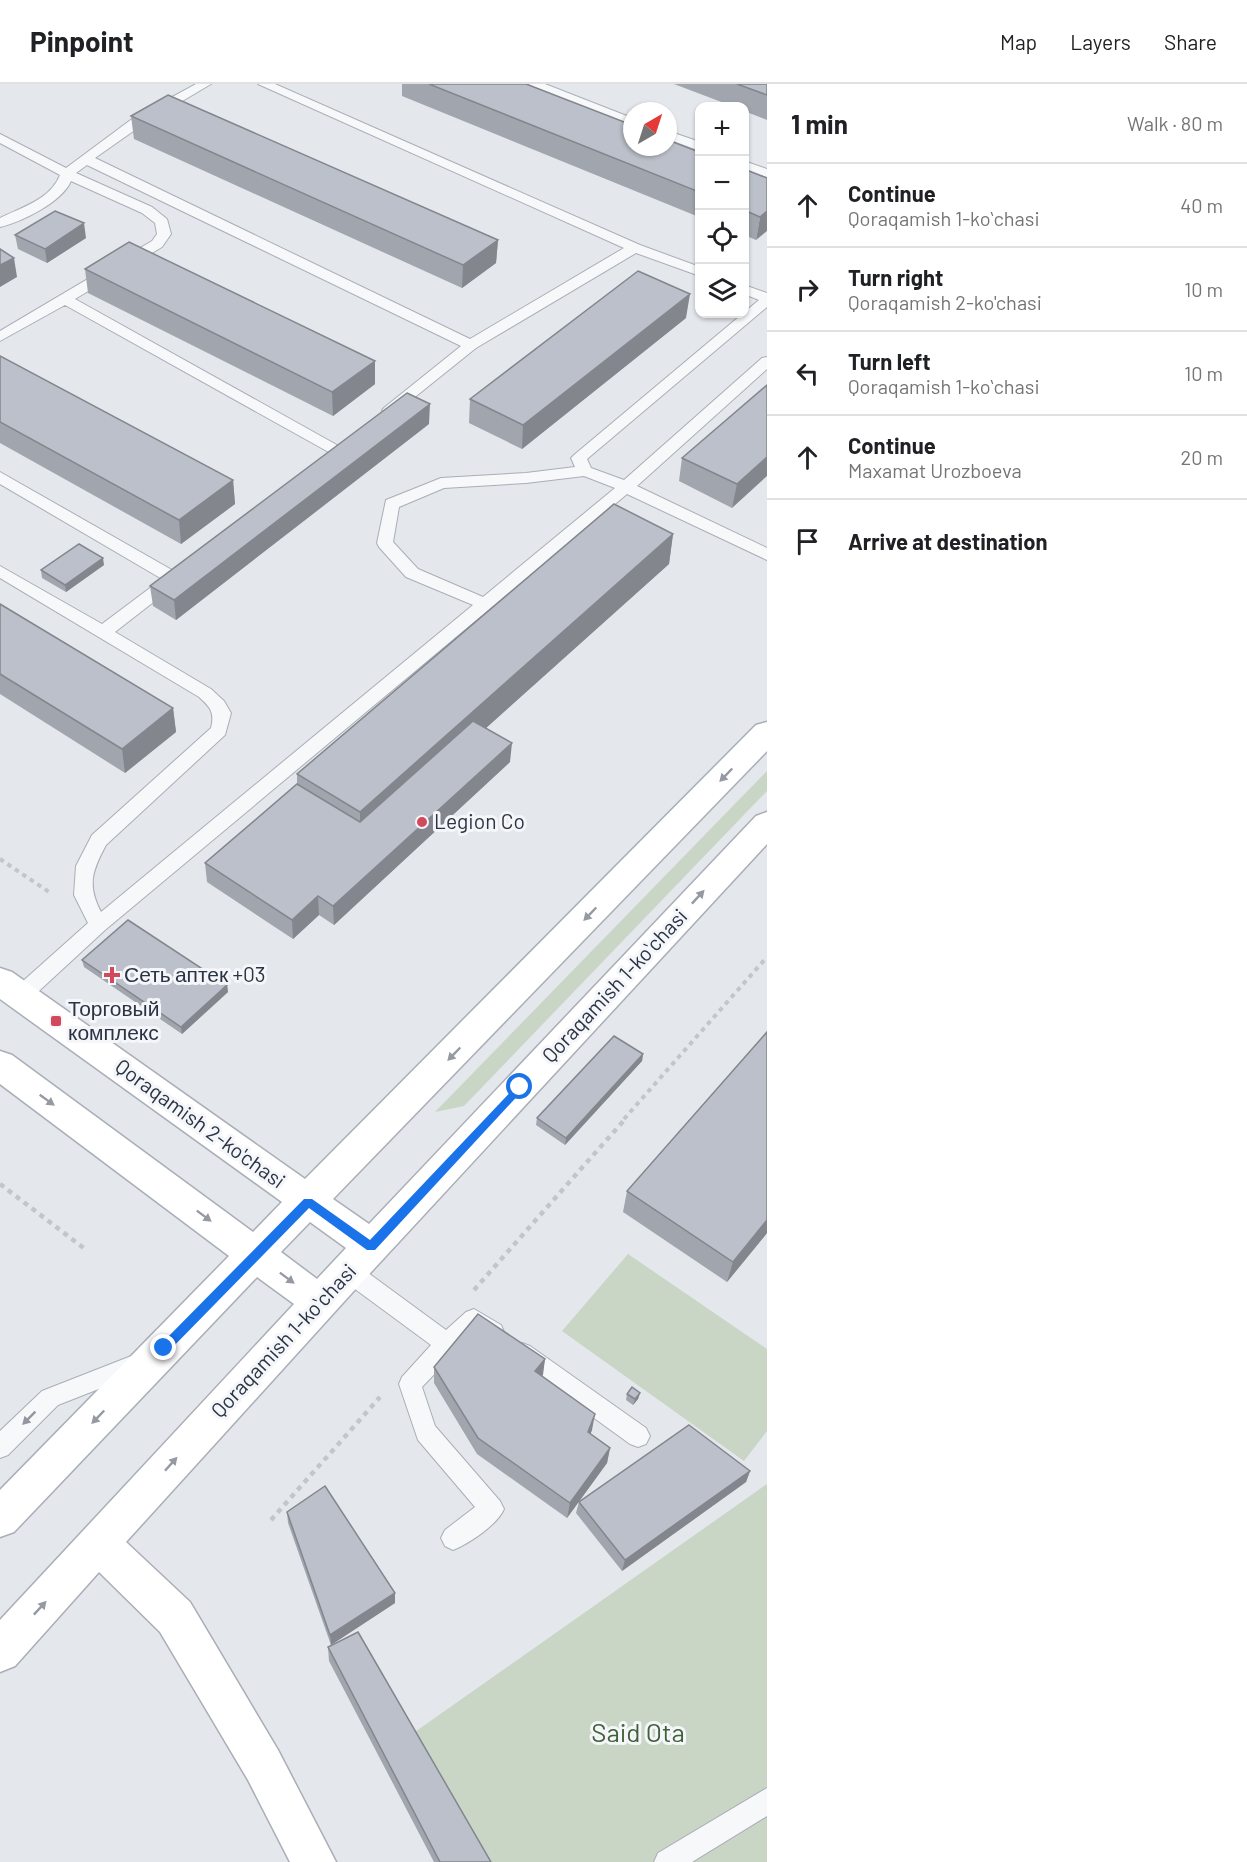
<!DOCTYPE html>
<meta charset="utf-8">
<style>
body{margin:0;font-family:Barlow,sans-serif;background:#f2f2f2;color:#202124}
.controls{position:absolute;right:18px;top:18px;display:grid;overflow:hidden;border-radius:12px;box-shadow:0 2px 4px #0004}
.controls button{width:54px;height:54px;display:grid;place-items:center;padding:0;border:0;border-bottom:2px solid #e0e0e0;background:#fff;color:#202124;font:30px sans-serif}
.compass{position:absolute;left:623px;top:18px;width:54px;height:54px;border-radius:50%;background:#fff;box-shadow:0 2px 4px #0004;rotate:39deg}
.stop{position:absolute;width:18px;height:18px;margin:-14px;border:4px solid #1a73e8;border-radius:50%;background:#fff}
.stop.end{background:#1a73e8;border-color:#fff;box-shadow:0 2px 6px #0008}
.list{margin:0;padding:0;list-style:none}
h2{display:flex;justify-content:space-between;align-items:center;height:78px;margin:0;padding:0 24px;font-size:26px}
h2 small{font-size:20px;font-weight:400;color:#757577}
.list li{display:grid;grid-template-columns:39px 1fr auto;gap:18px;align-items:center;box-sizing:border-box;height:84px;padding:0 24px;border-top:2px solid #e0e0e0}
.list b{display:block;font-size:22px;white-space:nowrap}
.list p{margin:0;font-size:20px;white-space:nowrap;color:#757577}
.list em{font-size:20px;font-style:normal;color:#757577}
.icon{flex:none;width:33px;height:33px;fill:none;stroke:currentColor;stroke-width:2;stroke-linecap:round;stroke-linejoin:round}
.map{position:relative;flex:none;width:767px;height:1778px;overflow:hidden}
header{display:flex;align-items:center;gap:36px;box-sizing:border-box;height:84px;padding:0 30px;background:#fff;border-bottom:2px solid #e0e0e0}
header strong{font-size:28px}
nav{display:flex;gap:33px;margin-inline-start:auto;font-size:21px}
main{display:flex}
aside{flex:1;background:#fff}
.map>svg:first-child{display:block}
</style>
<header>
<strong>Pinpoint</strong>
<nav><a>Map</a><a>Layers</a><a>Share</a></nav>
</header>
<main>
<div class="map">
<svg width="767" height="1778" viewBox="0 0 767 1778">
<rect width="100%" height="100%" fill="#e4e7ec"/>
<!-- green -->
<path fill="#c9d6c5" d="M 767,687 L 767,707 L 464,1022 L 435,1028 Z
M 628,1170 L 767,1265 L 767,1347 L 744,1377 L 562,1247 Z
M 767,1400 L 767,1778 L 486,1778 L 412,1650 Z"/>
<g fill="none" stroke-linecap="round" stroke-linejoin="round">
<defs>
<path id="lane" d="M 196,0 L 211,0 L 142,41 L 95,74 L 470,255 L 624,164 L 258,0 L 275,0 L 640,161 L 700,183 L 700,192 L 636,169 L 476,264 L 395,329 L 385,329 L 382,326 L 385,323 L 461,262 L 87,81 L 76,89 L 152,123 L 167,135 L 171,150 L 162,163 L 75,215 L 344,365 L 347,368 L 344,371 L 334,371 L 65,221 L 0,257 L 0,247 L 152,157 L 157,150 L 155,139 L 142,129 L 71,97 C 62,118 22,138 0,143 L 0,134 C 22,123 50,116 60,91 L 0,59 L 0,50 L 66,84 L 132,35 Z
M 528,0 L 545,0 L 632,34 L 632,42 Z
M 668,47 L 700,58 L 700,67 L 668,55 Z
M 744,77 L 767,85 L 767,93 L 744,86 Z
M 744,201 L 767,209 L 767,223 L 587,375 L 591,384 L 624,396 L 762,274 L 767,273 L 767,285 L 637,402 L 767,464 L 767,476 L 627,410 L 105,846 L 27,918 L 20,920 L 13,918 L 10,912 L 13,906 L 88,839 L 74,811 L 76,782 L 92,751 L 211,644 C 215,628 210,623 199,613 L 0,494 L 0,482 L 102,540 L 162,495 L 0,400 L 0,388 L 179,490 L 181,494 L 178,499 L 115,548 L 211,605 L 224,617 L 231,629 L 225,651 L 106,761 C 92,787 87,801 101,828 L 473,521 L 406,493 L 379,463 L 377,459 L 386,416 L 441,394 L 526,389 L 575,383 L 571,374 L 574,371 L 759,216 L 744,210 ZM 584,392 L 615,404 L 483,513 L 418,485 L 393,458 L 399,423 L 444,404 L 526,399 Z
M 348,1177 L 356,1180 L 446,1246 L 466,1228 L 474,1225 L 501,1241 L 504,1248 L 501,1255 L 493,1258 L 475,1248 L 422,1303 L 435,1342 L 500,1417 L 504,1425 C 497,1441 470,1459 453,1466 L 445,1462 L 441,1454 L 445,1446 L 475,1423 L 418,1356 L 399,1300 L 402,1293 L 431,1261 L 340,1194 L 337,1187 L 340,1180 Z
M 522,1259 L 530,1262 L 646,1344 L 650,1352 L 646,1360 L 638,1363 L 630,1360 L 514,1276 L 511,1269 L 514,1262 Z
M 139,1269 L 147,1272 L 150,1279 L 147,1286 L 58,1321 L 8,1371 L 0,1374 L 0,1347 L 42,1307 Z
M 767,1704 L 767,1732 L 692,1778 L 654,1778 L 658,1769 Z"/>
<path id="secondary" d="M 767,638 L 767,667 L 333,1115 L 369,1140 L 756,732 L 767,728 L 767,760 L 361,1199 L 126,1458 L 190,1518 L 278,1666 L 336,1778 L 290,1778 L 248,1696 L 160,1548 L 99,1488 L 15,1582 L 0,1588 L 0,1536 L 294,1220 L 257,1193 L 14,1448 L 0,1453 L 0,1406 L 229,1172 L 0,1000 L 0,967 L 12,971 L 253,1148 L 282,1118 L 0,915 L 0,884 L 12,888 L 305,1095 L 756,641 ZM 310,1138 L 346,1164 L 317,1195 L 281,1168 Z"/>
</defs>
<!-- lane casing -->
<use href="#lane" stroke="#a9aeb7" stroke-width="2"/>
<!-- secondary casing -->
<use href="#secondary" stroke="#a9aeb7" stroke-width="3"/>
<!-- path-far1 -->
<path stroke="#c2c5cb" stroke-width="4" stroke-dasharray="4.5 4.5" stroke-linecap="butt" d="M 0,775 L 52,810
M 624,1035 L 767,873"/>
<!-- path -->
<path stroke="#c2c5cb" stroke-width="4.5" stroke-dasharray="5 5" stroke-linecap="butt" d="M 0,1100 L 85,1165
M 474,1206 L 626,1034
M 271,1436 L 380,1313"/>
<!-- lane -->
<use href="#lane" fill="#f7f8fa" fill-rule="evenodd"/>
<!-- secondary -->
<use href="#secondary" fill="#fff" fill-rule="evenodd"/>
</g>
<!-- wall -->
<path fill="#a1a5ae" d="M 402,0 L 526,0 L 699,68 L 699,133 L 402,12 Z
M 674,0 L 767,0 L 767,36 L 744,27 L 744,22 L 732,22 Z
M 131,32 L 498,156 L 496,179 L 462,204 L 134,55 Z
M 744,85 L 767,94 L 756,156 L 744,151 Z
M 15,151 L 86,154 L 47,179 L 18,165 Z
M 85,185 L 375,300 L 333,332 L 88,209 Z
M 686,234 L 522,365 L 469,339 L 470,315 Z
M 0,272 L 233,396 L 235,420 L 181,460 L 0,359 Z
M 767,301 L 732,424 L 679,397 L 682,374 Z
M 429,340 L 176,536 L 153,522 L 150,502 Z
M 673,450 L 669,480 L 486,644 L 510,678 L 334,841 L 319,831 L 293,855 L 207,798 L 205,779 L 297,700 L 297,690 Z
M 104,481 L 66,508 L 42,494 L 41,486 Z
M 0,520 L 173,624 L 176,648 L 125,689 L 0,610 Z
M 82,876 L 227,901 L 228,908 L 182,950 L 84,883 Z
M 767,948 L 767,1149 L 727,1198 L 623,1128 L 627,1107 Z
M 643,970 L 642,977 L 565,1061 L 536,1041 L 537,1034 Z
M 545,1275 L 542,1292 L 592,1346 L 590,1350 L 610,1364 L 607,1379 L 567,1434 L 477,1370 L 434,1299 L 434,1283 Z
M 640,1309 L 638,1315 L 633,1321 L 626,1316 L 627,1310 Z
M 750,1387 L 746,1398 L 622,1487 L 576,1429 L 579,1418 Z
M 287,1428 L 395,1519 L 331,1561 L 288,1439 Z
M 328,1563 L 491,1778 L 434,1778 L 329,1577 Z"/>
<!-- shaded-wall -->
<path fill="#83868d" d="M 767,127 L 767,147 L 756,156 L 760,133 Z
M 84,139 L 86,154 L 47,179 L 45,165 Z
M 498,156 L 496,179 L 462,204 L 463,181 Z
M 14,174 L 17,193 L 0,203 L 0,181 Z
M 690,210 L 686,234 L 522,365 L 523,341 Z
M 375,277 L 375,300 L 333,332 L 332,308 Z
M 430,320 L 429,340 L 176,536 L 174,516 Z
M 767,373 L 767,392 L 732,424 L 737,400 Z
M 233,396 L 235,420 L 181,460 L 179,436 Z
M 673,450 L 669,480 L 360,757 L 360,728 Z
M 103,474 L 104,481 L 66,508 L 65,501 Z
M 173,624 L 176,648 L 125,689 L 122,665 Z
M 512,659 L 510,678 L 334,841 L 333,822 Z
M 318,812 L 319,831 L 293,855 L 292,836 Z
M 227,901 L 228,908 L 182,950 L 181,943 Z
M 643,970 L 642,977 L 565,1061 L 566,1054 Z
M 767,1136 L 767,1149 L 727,1198 L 733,1178 Z
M 545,1275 L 543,1291 L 533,1303 L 535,1287 Z
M 640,1309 L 638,1315 L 633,1321 L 635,1315 Z
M 595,1330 L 592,1346 L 585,1364 L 588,1348 Z
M 610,1364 L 607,1379 L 567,1434 L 570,1419 Z
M 750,1387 L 746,1398 L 622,1487 L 625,1476 Z
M 395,1509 L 395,1519 L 331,1561 L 330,1551 Z"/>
<!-- building -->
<path fill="#bbc0ca" stroke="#83868d" stroke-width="1.5" d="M 429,0 L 526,0 L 632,41 L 632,63 L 668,63 L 668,56 L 699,68 L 699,108 Z
M 737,0 L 767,0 L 767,11 Z
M 168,11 L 498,156 L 463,181 L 131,32 Z
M 744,85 L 767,94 L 767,127 L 760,133 L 744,126 Z
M 55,127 L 84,139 L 45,165 L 15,151 Z
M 129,158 L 375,277 L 332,308 L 85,185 Z
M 0,165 L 14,174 L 0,181 Z
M 638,187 L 690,210 L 523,341 L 470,315 Z
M 0,272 L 233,396 L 179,436 L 0,338 Z
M 767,301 L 767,373 L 737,400 L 682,374 Z
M 407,309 L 430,320 L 174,516 L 150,502 Z
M 614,420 L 673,450 L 360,728 L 297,690 Z
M 79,460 L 103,474 L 65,501 L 41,486 Z
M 0,520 L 173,624 L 122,665 L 0,590 Z
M 473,637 L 512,659 L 333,822 L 318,812 L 292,836 L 205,779 L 297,700 L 360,738 Z
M 128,836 L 227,901 L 181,943 L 82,876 Z
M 767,948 L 767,1136 L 733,1178 L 627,1107 Z
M 614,952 L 643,970 L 566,1054 L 537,1034 Z
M 478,1230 L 545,1275 L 535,1287 L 595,1330 L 588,1348 L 610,1364 L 570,1419 L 478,1354 L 434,1283 Z
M 632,1303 L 640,1309 L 635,1315 L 627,1310 Z
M 689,1341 L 750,1387 L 625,1476 L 579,1418 Z
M 325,1402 L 395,1509 L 330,1551 L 287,1428 Z
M 358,1548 L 491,1778 L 440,1778 L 328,1563 Z"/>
<!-- one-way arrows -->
<defs><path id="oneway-solid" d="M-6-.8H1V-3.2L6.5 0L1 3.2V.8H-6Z" transform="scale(1.5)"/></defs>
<g fill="#959aa2">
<use href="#oneway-solid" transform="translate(726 691) rotate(134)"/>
<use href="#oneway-solid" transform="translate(698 813) rotate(-47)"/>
<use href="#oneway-solid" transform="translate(590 830) rotate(134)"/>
<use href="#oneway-solid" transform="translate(454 970) rotate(134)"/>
<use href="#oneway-solid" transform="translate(47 1016) rotate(36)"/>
<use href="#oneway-solid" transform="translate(204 1132) rotate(37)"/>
<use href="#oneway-solid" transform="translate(287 1194) rotate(37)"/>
<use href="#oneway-solid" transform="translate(98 1333) rotate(134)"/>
<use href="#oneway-solid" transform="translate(171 1380) rotate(-48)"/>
<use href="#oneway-solid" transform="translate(40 1524) rotate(-47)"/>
</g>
<use fill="#9196a0" href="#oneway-solid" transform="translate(29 1334) rotate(135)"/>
<!-- route -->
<path fill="#1a73e8" d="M 520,998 L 525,1003 L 523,1006 L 375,1166 L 367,1166 L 309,1124 L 168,1268 L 160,1268 L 160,1261 L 304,1115 L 312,1115 L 370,1156 Z"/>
<!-- markers -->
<g fill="#d1495b" stroke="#f4f6f9" stroke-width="2">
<circle cx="422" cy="738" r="6"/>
<path d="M109 882h6v6h6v6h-6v6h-6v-6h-6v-6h6z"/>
<rect x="50" y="931" width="12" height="12" rx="3"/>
</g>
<g text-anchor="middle" stroke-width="6" stroke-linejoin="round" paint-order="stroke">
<!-- poi labels -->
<g font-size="21" fill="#2b3445" stroke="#f4f6f9" text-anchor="start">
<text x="434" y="745">Legion Co</text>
<text x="124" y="898">Сеть аптек +03</text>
<text x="68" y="932">Торговый<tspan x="68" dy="24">комплекс</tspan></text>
</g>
<!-- street labels -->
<g font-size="21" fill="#2b3445" stroke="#f4f6f9">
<text transform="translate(615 902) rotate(-47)" y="7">Qoraqamish 1-koʻchasi</text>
<text transform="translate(200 1040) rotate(36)" y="7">Qoraqamish 2-ko'chasi</text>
<text transform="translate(284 1257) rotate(-47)" y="7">Qoraqamish 1-koʻchasi</text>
</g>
<!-- near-park labels -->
<g font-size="26" fill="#3f6138" stroke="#f4f6f9">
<text x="638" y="1658">Said Ota</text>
</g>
</g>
</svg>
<div class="controls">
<button>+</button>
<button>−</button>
<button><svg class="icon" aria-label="locate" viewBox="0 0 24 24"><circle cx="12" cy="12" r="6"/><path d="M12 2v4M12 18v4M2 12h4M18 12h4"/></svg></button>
<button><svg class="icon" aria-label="layers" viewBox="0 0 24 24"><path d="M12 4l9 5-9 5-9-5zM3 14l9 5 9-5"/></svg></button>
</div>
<svg class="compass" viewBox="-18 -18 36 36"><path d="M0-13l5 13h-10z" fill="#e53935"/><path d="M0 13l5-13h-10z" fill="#757577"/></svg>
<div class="stop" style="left:520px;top:1003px"></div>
<div class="stop end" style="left:164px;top:1264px"></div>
</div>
<aside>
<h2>1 min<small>Walk · 80 m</small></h2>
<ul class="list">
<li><svg class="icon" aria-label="ahead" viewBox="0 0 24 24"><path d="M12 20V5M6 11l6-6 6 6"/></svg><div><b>Continue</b><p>Qoraqamish 1-koʻchasi</p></div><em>40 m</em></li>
<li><svg class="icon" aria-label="right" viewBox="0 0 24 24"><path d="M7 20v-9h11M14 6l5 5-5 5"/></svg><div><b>Turn right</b><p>Qoraqamish 2-ko'chasi</p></div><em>10 m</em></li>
<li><svg class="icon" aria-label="left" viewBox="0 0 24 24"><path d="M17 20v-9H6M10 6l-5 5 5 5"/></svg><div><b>Turn left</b><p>Qoraqamish 1-koʻchasi</p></div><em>10 m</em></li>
<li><svg class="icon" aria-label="ahead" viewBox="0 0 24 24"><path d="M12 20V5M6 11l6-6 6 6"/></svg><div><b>Continue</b><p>Maxamat Urozboeva</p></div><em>20 m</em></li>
<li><svg class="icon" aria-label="arrive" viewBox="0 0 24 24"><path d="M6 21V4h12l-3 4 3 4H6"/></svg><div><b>Arrive at destination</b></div></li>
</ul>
</aside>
</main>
